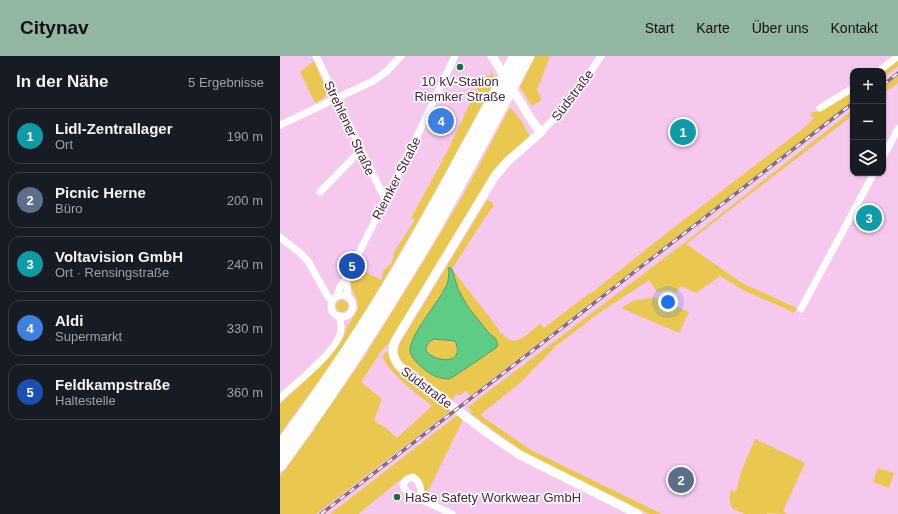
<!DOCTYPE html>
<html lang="de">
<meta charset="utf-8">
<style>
body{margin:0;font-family:Helvetica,sans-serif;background:#242831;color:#f1f3f6}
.controls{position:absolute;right:12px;top:12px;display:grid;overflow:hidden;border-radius:8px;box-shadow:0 1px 3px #0004}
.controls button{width:36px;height:36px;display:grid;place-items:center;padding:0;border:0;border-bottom:1px solid #363941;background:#171b24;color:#f1f3f6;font:20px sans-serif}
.you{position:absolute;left:388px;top:246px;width:14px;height:14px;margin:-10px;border:3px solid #fff;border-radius:50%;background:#1a73e8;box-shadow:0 0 0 6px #1a73e833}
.badge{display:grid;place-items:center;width:26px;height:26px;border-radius:50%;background:#91b6a2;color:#fff;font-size:13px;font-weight:700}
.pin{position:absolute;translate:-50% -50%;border:2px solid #fff;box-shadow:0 1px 4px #0006}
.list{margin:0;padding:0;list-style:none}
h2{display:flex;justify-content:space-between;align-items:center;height:52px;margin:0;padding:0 16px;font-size:17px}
h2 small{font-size:13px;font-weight:400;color:#9ea1a6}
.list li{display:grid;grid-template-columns:26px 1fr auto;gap:12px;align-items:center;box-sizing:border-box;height:56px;margin:0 8px 8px;padding:0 8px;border:1px solid #363941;border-radius:12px}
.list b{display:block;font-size:15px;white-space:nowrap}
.list p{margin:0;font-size:13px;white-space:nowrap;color:#9ea1a6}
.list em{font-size:13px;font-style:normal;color:#9ea1a6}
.icon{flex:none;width:22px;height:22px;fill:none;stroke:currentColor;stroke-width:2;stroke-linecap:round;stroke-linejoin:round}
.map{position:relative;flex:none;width:618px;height:458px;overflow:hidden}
header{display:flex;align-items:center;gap:24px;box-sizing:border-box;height:56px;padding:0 20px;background:#91b6a2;color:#111}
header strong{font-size:19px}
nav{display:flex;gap:22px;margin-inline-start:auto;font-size:14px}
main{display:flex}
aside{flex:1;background:#171b24}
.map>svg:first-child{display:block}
</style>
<header>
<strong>Citynav</strong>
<nav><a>Start</a><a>Karte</a><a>Über uns</a><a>Kontakt</a></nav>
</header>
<main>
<aside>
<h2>In der Nähe<small>5 Ergebnisse</small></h2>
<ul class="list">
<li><span class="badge" style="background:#0f9aa8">1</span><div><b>Lidl-Zentrallager</b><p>Ort</p></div><em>190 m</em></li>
<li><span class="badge" style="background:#5c6f8a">2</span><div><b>Picnic Herne</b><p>Büro</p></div><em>200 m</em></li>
<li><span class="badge" style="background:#0f9aa8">3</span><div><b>Voltavision GmbH</b><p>Ort · Rensingstraße</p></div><em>240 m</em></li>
<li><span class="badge" style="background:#3f7fe0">4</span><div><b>Aldi</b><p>Supermarkt</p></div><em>330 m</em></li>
<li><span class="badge" style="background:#1a4fb4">5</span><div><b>Feldkampstraße</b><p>Haltestelle</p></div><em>360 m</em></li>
</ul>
</aside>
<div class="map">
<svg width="618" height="458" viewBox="0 0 618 458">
<rect width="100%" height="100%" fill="#f7c8ee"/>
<!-- green -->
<path fill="#eac74e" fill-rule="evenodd" d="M 255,0 L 270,0 L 257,34 L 261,42 L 260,45 L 252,50 L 240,31 Z
M 618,4 L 618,10 L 603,22 L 603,16 Z
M 34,5 L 47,35 L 44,42 L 35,47 L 20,16 Z
M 210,14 L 216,24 C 167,114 119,204 63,290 C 43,321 20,350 0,379 L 0,348 L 48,303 L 65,278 L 67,271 L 78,253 L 77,244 L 71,231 L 71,225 L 73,225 L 76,218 L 73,216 L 76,211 L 101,224 L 104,214 L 112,207 L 114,196 L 135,164 L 131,162 L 167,96 L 198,30 L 205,21 L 211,19 Z
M 618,20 L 618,27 L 603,38 L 603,31 Z
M 573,35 L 573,45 L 190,340 L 186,335 L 180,339 L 177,338 L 174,340 L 174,342 L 173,344 L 170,342 L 124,308 C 117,301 116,294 121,285 L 207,144 L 212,146 L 214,150 L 206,160 L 172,213 L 220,275 L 219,276 L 220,278 L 222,277 C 234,295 248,277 260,268 L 264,272 L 307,239 L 314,235 L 388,176 L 524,72 L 534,62 L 530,59 L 533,56 L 542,55 ZM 172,213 C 173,234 194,262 208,276 C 212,281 217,282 218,288 L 159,322 L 139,309 L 132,285 C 137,276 141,267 147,260 C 156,247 171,231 169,215 Z
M 230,51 L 242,66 L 250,81 L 211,120 L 109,287 L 102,294 L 81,326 L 102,343 L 94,365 L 106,372 L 117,382 L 152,350 C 140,340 104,314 103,299 L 110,293 L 110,298 L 173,353 L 36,458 L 0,458 L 0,420 L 35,373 L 34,373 L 84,301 L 151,193 L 186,134 Z
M 573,54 L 572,60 L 465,142 L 406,188 L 462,227 L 517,252 L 511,260 L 513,256 L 463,234 L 440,220 L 416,237 L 401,230 L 395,237 L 389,234 L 377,236 L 369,224 L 319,257 L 276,290 L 240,327 L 200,359 L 251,394 L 382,458 L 369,458 L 242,396 L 191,358 L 191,354 L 188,351 L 404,187 Z
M 374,241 L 409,256 L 399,277 L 341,252 L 353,245 Z
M56 250a6 6 0 1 1 12 0a6 6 0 1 1-12 0Z
M 154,283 L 175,285 C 186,309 156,307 146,295 C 146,289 148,286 154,283 Z
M 179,358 L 182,362 L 182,366 L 147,437 L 145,437 L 141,425 L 124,421 L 78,458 L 50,458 Z
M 475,383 L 525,407 L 503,455 L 507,458 L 488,457 L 486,458 L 465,458 L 453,453 C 449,446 449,442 451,434 L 456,436 L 461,416 Z
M 598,412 L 614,417 L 609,432 L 593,426 Z"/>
<!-- water -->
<path fill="#5ecc84" stroke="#559c6e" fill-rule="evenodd" d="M 169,211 L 172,213 L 178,233 L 188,251 L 209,277 L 215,282 L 218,288 L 216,292 L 170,323 C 160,323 152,320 144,313 C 139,309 130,301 130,294 C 130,279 157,248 164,234 C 170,224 168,221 169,211 ZM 154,283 L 175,285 C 186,309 156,307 146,295 C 146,289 148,286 154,283 Z"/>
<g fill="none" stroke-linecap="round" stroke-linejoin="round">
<!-- minor -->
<path stroke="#fff" stroke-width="7" d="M 36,0 L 105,143
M 599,15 L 618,0
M 540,52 L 573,32
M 0,69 L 93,25 L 106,16 L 121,0
M 261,76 L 288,49 L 321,0
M 603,101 L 618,73
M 40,136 L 81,94
M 0,181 L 20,197 L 28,205 L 48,241 L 52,245
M 66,223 L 68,241
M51 250a11 11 0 1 1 22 0a11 11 0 1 1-22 0Z
M 57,240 L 60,231 L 66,223 L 137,80 L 175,0
M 521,253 L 594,117
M 0,342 C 16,327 52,299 60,279 C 62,273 60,266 60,260
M 140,443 C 142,434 141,426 133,421 L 127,423 L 123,428 L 124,432 L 128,437 L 172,458"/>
<!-- tertiary -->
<path stroke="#fff" stroke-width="9" d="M 212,0 L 252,65 L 261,76 L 227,106 L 215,120 L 115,285 C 111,295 113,302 119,310 L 213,381 L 240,399 L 358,458"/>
<!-- motorway -->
<path stroke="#fff" stroke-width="13" d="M 0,391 C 38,340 74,287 107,233 C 153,157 194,78 236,0
M 0,409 C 53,336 102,261 148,183 C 183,123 215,61 248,0"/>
<defs>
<path id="rail" d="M 603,29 L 618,17
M 41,458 L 573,47"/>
</defs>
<!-- rail casing -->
<use href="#rail" stroke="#886a82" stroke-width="3.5"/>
<!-- rail -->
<use href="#rail" stroke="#fdf8fc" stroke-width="2" stroke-dasharray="6" stroke-linecap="butt"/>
</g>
<!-- markers -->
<g fill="#1c6c3c" stroke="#fdf8fc" stroke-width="1.5">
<circle cx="180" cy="11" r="4"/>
<circle cx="117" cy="441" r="4"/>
</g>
<g text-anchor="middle" stroke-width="3.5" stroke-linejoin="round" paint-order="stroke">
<!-- poi labels -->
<g font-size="13" fill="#3f2c3b" stroke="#fdf8fc">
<text x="180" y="30">10 kV-Station<tspan x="180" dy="15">Riemker Straße</tspan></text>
<text x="125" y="446" text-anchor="start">HaSe Safety Workwear GmbH</text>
</g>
<!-- street labels -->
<g font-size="13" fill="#3f2c3b" stroke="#fdf8fc">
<text transform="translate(292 39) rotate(-53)" y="5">Südstraße</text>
<text transform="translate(70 72) rotate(65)" y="5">Strehlener Straße</text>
<text transform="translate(116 122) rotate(-63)" y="5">Riemker Straße</text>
<text transform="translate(147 331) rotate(37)" y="5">Südstraße</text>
</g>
</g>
</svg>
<div class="controls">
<button>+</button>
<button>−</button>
<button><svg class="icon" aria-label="layers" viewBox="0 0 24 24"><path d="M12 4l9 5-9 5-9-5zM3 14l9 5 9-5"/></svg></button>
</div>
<div class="you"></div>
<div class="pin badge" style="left:403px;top:76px;background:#0f9aa8">1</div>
<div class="pin badge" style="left:401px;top:424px;background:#5c6f8a">2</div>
<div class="pin badge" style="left:589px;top:162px;background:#0f9aa8">3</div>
<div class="pin badge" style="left:161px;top:65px;background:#3f7fe0">4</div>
<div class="pin badge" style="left:72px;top:210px;background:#1a4fb4">5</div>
</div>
</main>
